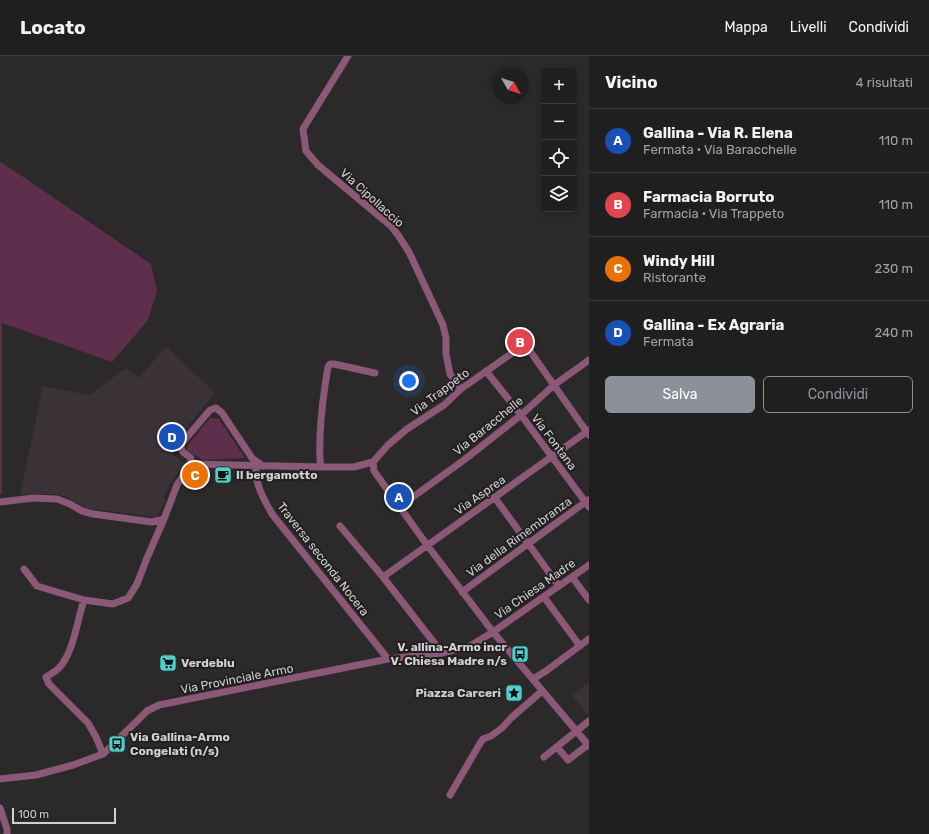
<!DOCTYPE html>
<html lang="it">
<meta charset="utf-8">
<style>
body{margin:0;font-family:Rubik,sans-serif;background:#282729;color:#f1f3f6}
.controls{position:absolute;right:12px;top:12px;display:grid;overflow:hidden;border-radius:6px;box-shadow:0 2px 6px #0003}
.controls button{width:36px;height:36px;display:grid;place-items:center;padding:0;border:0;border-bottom:1px solid #3d3d3e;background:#201f20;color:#f1f3f6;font:20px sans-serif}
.compass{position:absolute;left:493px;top:12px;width:36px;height:36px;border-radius:50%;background:#201f20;box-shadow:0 2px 6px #0003;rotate:129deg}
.scale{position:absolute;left:12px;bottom:10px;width:104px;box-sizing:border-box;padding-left:4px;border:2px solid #d2d0d1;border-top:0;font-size:11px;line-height:14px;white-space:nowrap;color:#d2d0d1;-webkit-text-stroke:3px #211f20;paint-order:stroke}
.you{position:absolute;left:409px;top:325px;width:14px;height:14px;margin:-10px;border:3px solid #fff;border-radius:50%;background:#1a73e8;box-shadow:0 0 0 6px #1a73e833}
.badge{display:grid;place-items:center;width:26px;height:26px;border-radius:50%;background:#8c9099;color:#fff;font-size:13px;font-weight:700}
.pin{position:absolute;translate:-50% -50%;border:2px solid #fff;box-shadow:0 1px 4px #0006}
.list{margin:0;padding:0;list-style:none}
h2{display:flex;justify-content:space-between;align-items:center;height:52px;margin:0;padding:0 16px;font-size:17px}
h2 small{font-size:13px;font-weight:400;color:#a2a2a5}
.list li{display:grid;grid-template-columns:26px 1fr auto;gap:12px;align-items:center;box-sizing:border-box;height:64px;padding:0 16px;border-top:1px solid #3d3d3e}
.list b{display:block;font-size:15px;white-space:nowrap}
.list p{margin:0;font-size:13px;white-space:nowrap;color:#a2a2a5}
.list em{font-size:13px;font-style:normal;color:#a2a2a5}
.actions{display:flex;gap:8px;padding:12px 16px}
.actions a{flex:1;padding:9px 0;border:1px solid #8c9099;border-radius:6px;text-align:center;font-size:14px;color:#8c9099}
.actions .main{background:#8c9099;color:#fff}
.icon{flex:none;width:22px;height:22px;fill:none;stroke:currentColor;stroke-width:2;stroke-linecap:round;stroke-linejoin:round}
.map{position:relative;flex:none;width:589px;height:778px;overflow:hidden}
header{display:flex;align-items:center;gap:24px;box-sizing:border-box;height:56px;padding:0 20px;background:#201f20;border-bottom:1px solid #3d3d3e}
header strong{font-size:19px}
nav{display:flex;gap:22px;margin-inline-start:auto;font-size:14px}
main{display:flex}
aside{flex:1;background:#201f20}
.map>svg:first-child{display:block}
</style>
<header>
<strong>Locato</strong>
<nav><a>Mappa</a><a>Livelli</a><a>Condividi</a></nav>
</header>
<main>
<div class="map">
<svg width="589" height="778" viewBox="0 0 589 778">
<rect width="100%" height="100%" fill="#2b292a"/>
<!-- built -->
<path fill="#3a3236" d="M 166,290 L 215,337 L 168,394 L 185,408 L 169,430 L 164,441 L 166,445 L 156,461 L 86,452 L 67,441 L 57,438 L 20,438 L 43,330 L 89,339 L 126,312 L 139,322 Z
M 589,626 L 589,656 L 587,658 L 572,639 Z"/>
<!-- green -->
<path fill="#5e2e4d" d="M 0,106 L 16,116 L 151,208 L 157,235 L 148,264 L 112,306 L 2,267 L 2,438 L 0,438 Z
M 210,362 L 219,363 L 245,402 L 202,404 L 187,394 L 187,390 Z"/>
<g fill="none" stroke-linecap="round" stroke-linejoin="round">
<!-- minor -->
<path stroke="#8b5878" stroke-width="7" d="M 348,0 L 303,73 L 306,95 L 318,109 L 391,170 L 398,179 L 409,196 L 443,269 L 446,282 L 446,298 L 450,318 L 461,333
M 486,315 L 521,359 L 589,451
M 373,406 L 388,389 L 407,373 L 444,349 L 461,333 L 525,288 L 589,379
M 256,409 C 255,430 263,441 272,458 L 388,603
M 263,410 L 252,402 L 222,357 L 216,352 L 210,354 L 182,387 L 181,392 L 183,396 L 191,402 L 191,408 L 321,411 L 354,411 L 373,406 L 374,415 L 427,489 L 493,576 L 589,690
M 321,411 C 319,401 320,390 320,380 C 321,357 324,334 328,311 L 330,308 L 334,308 L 375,317
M 495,442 L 559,530
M 0,446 L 34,442 L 57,443 L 70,448 L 82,455 L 93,458 L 152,466 L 164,463
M 399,451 L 464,404 L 521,359 L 554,329 L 589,304
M 340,470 L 383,521 L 442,597
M 24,513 L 37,530 L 84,544
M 383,521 L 589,374
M 572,521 L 589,544
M 462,536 L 588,444
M 544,541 L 580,590
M 533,623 L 546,615 L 589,583
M 557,691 L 568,704 L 589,688
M 103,698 L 96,681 L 88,667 L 49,628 L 46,621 C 51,618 56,615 59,612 C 74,596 77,564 84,544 L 113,548 L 128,542 L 137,528 L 147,502 L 164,463 L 177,429 L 191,408
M 544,701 L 589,665
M 0,723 L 36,719 L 73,709 L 103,698 L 139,663 L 147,655 L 159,649 L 388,603 L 442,597 L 470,590 L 493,576 L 589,509
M 450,739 L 479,689 L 483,683 L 491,680 L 502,672 L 511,662 L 542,635
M 0,752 L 7,773 L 7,778"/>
</g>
<!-- icons -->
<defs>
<symbol id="cafe-square" viewBox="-11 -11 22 22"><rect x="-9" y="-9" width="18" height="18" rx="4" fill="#53cdc9" stroke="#211f20"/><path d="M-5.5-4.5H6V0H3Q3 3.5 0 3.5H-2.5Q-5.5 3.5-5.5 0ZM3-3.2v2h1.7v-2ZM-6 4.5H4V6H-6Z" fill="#111"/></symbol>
<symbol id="bus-square" viewBox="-11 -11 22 22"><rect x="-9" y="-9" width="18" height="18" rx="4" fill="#53cdc9" stroke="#211f20"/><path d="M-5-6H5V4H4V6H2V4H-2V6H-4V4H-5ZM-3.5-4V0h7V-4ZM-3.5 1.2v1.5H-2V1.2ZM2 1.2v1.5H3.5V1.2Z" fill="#111"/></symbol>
<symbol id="supermarket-square" viewBox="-11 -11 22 22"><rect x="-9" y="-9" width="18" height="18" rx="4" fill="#53cdc9" stroke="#211f20"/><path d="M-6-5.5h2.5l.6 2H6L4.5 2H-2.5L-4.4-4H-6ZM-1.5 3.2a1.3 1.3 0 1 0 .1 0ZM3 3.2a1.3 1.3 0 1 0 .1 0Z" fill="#111"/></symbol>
<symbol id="sight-square" viewBox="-11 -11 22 22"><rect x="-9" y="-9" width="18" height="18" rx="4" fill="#53cdc9" stroke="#211f20"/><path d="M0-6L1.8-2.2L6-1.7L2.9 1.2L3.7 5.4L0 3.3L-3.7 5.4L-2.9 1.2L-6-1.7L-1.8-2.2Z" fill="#111"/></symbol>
</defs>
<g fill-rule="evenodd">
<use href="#cafe-square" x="213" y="409" width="20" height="20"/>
<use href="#bus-square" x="510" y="588" width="20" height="20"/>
<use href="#supermarket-square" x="158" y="597" width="20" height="20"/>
<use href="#sight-square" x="504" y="627" width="20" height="20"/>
<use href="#bus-square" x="107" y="678" width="20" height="20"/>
</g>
<g text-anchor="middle" stroke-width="4" stroke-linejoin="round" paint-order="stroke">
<!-- street labels -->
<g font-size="12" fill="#d2d0d1" stroke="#211f20">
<text transform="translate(372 142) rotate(42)" y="4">Via Cipollaccio</text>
<text transform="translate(440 336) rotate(-37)" y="4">Via Trappeto</text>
<text transform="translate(488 370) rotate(-39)" y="4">Via Baracchelle</text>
<text transform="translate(554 386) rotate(53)" y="4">Via Fontana</text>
<text transform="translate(480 439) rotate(-35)" y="4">Via Asprea</text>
<text transform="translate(519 481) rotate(-36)" y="4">Via della Rimembranza</text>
<text transform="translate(323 503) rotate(52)" y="4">Traversa seconda Nocera</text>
<text transform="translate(535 533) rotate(-35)" y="4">Via Chiesa Madre</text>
<text transform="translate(237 623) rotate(-11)" y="4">Via Provinciale Armo</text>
</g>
<!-- poi labels -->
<g font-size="12" font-weight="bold" fill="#d2d0d1" stroke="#211f20" text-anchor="start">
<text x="236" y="423">Il bergamotto</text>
<text x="507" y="595" text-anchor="end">V. allina-Armo incr<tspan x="507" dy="14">V. Chiesa Madre n/s</tspan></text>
<text x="181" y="611">Verdeblu</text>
<text x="501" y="641" text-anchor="end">Piazza Carceri</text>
<text x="130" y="685">Via Gallina-Armo<tspan x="130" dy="14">Congelati (n/s)</tspan></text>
</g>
</g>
</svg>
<div class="controls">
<button>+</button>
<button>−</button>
<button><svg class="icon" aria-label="locate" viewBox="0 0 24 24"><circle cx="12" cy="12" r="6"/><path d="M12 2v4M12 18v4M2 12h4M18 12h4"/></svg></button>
<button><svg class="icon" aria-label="layers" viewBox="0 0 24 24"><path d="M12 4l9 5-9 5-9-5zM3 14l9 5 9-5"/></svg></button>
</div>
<svg class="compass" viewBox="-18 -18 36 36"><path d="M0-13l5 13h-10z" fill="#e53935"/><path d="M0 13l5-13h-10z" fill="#a2a2a5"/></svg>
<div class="scale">100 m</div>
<div class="you"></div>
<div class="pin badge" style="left:399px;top:441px;background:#1a4fb4">A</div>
<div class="pin badge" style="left:520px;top:286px;background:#e0444e">B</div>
<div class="pin badge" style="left:195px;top:419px;background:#e8710a">C</div>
<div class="pin badge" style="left:172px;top:381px;background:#1a4fb4">D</div>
</div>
<aside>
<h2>Vicino<small>4 risultati</small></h2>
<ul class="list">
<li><span class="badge" style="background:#1a4fb4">A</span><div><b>Gallina - Via R. Elena</b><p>Fermata · Via Baracchelle</p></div><em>110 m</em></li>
<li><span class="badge" style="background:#e0444e">B</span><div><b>Farmacia Borruto</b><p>Farmacia · Via Trappeto</p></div><em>110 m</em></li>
<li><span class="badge" style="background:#e8710a">C</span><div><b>Windy Hill</b><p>Ristorante</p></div><em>230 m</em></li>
<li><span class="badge" style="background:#1a4fb4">D</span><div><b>Gallina - Ex Agraria</b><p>Fermata</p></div><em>240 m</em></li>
</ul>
<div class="actions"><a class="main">Salva</a><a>Condividi</a></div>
</aside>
</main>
